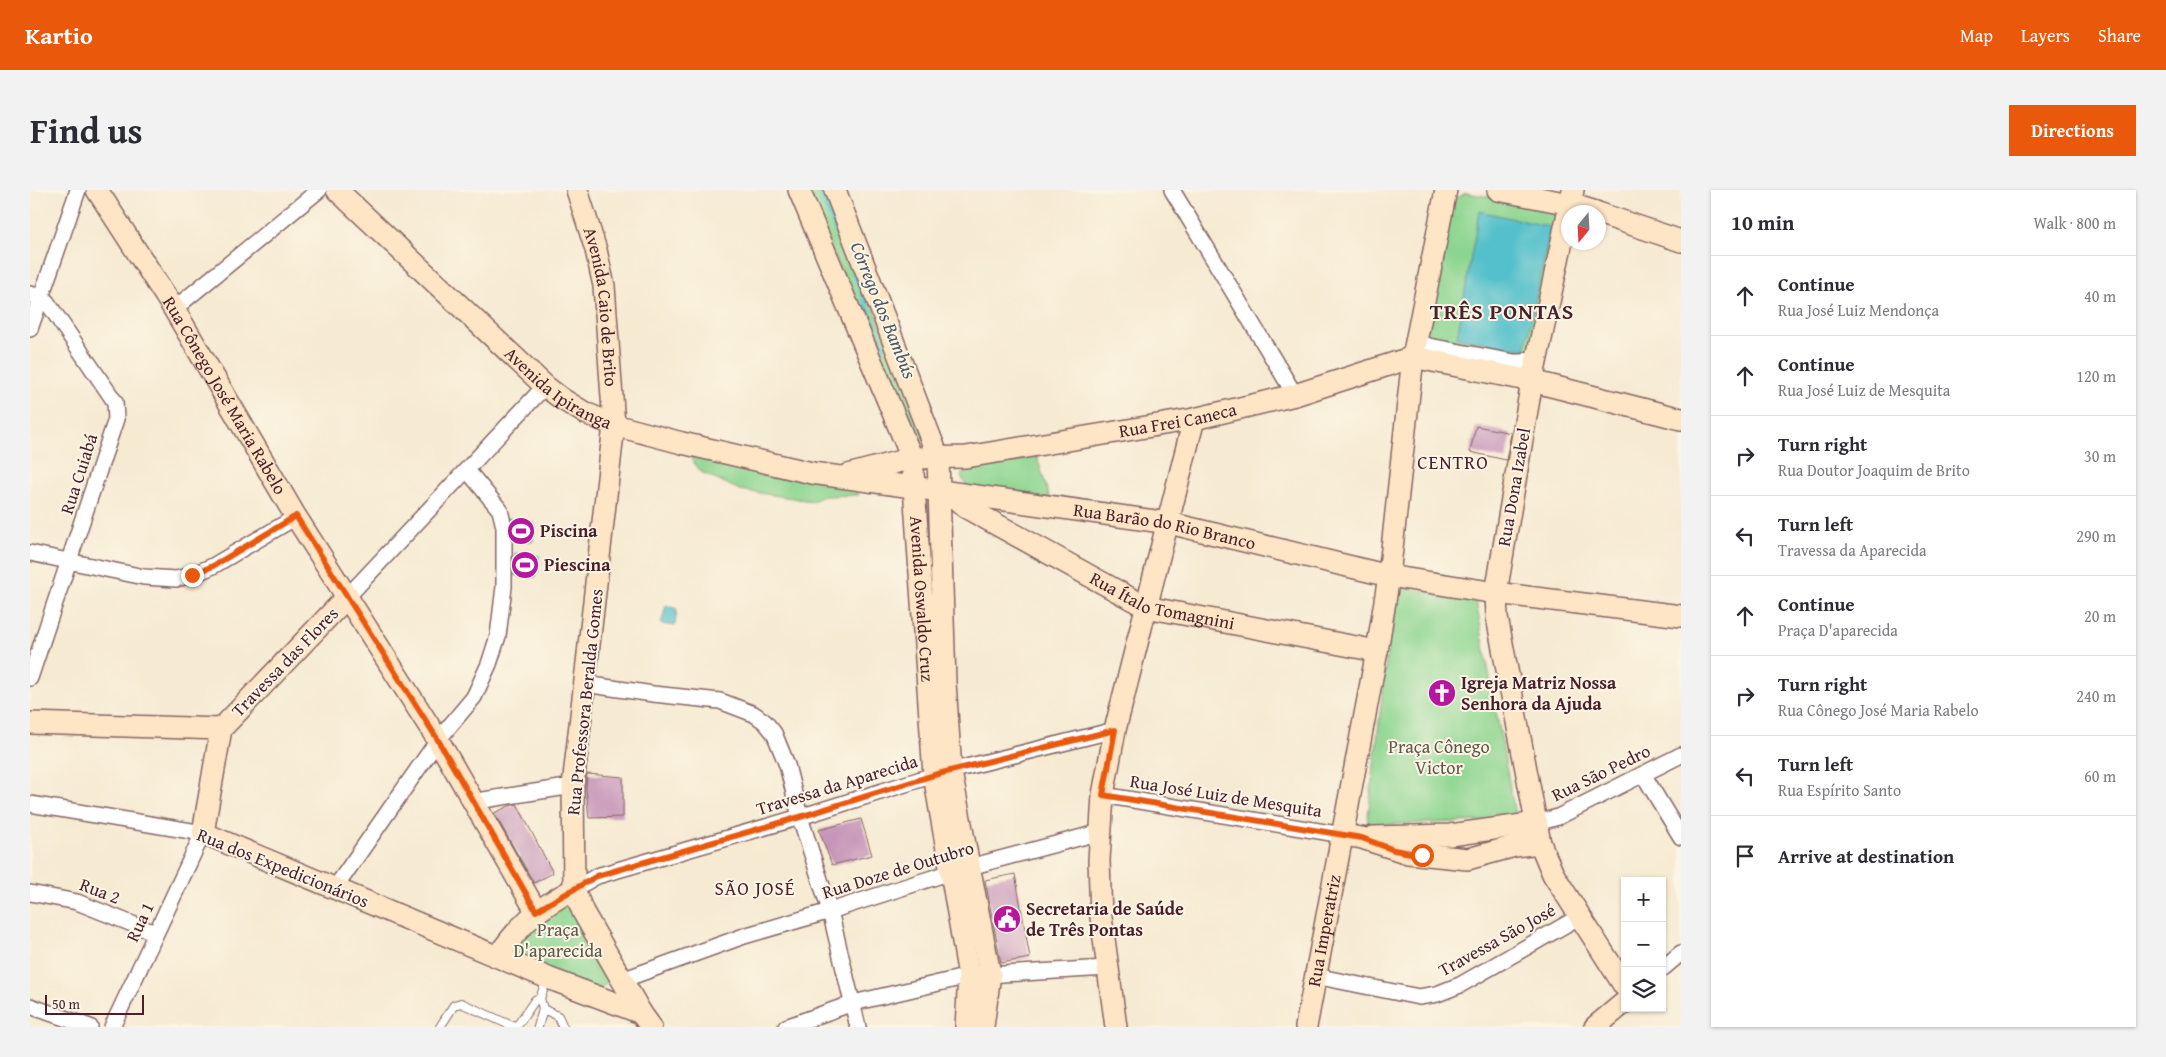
<!DOCTYPE html>
<meta charset="utf-8">
<style>
body{margin:0;font-family:"Gentium Book Plus",serif;background:#f2f2f3;color:#2b2b33}
.controls{position:absolute;right:15px;bottom:15px;display:grid;overflow:hidden;border-radius:0px;box-shadow:0 1px 4px #0004}
.controls button{width:45px;height:45px;display:grid;place-items:center;padding:0;border:0;border-bottom:1px solid #e1e1e2;background:#fff;color:#2b2b33;font:25px sans-serif}
.compass{position:absolute;left:1531px;top:15px;width:45px;height:45px;border-radius:50%;background:#fff;box-shadow:0 1px 4px #0004;rotate:198deg}
.scale{position:absolute;left:15px;bottom:12px;width:99px;box-sizing:border-box;padding-left:5px;border:2px solid #4a1f2b;border-top:0;font-size:14px;line-height:18px;white-space:nowrap;color:#4a1f2b;-webkit-text-stroke:4px #fcf5e5;paint-order:stroke}
.stop{position:absolute;width:15px;height:15px;margin:-11px;border:4px solid #ea580c;border-radius:50%;background:#fff}
.stop.end{background:#ea580c;border-color:#fff;box-shadow:0 1px 5px #0008}
.list{margin:0;padding:0;list-style:none}
h2{display:flex;justify-content:space-between;align-items:center;height:65px;margin:0;padding:0 20px;font-size:21px}
h2 small{font-size:16px;font-weight:400;color:#7c7c81}
.list li{display:grid;grid-template-columns:32px 1fr auto;gap:15px;align-items:center;box-sizing:border-box;height:80px;padding:0 20px;border-top:1px solid #e1e1e2}
.list b{display:block;font-size:19px;white-space:nowrap}
.list p{margin:0;font-size:16px;white-space:nowrap;color:#7c7c81}
.list em{font-size:16px;font-style:normal;color:#7c7c81}
.icon{flex:none;width:28px;height:28px;fill:none;stroke:currentColor;stroke-width:2;stroke-linecap:round;stroke-linejoin:round}
.map{position:relative;flex:none;width:1651px;height:837px;overflow:hidden;border-radius:0px}
header{display:flex;align-items:center;gap:30px;box-sizing:border-box;height:70px;padding:0 25px;background:#ea580c;color:#fff}
header strong{font-size:24px}
nav{display:flex;gap:28px;margin-inline-start:auto;font-size:18px}
.intro{display:flex;align-items:center;justify-content:space-between;box-sizing:border-box;height:120px;padding:0 30px}
h1{margin:0;font-size:35px}
.button{padding:12px 22px;border-radius:0px;background:#ea580c;color:#fff;font-size:18px;font-weight:700}
main{display:flex;gap:30px;padding:0 30px}
aside{flex:1;background:#fff;border-radius:0px;box-shadow:0 1px 4px #0004}
.map>svg:first-child{display:block}
</style>
<header>
<strong>Kartio</strong>
<nav><a>Map</a><a>Layers</a><a>Share</a></nav>
</header>
<div class="intro"><h1>Find us</h1><a class="button">Directions</a></div>
<main>
<div class="map">
<svg width="1651" height="837" viewBox="0 0 1651 837">
<rect width="100%" height="100%" fill="#fcf5e5"/>
<filter id="ink" filterUnits="userSpaceOnUse"><feTurbulence type="fractalNoise" baseFrequency=".02" numOctaves="2"/><feDisplacementMap in="SourceGraphic" scale="10" xChannelSelector="R" yChannelSelector="G"/><feConvolveMatrix kernelMatrix="1 2 1 2 8 2 1 2 1" color-interpolation-filters="sRGB"/></filter>
<filter id="wash" filterUnits="userSpaceOnUse"><feTurbulence type="fractalNoise" baseFrequency=".0096" numOctaves="4" result="noise"/><feDisplacementMap in="SourceGraphic" scale="20" xChannelSelector="R" yChannelSelector="G"/><feGaussianBlur stdDeviation="1.12" result="paint"/><feColorMatrix in="noise" values="0 0 0 0 0 0 0 0 0 0 0 0 0 0 0 0 0 1.4 0 .05"/><feComposite in="paint" operator="in"/></filter>
<g filter="url(#wash)">
<rect width="100%" height="100%" fill="#f6ead2"/>
<!-- green -->
<path fill="#8cd590" stroke="#6b7a5e" d="M 777,0 L 795,0 L 900,254 L 885,260 Z
M 1436,3 L 1516,16 L 1528,25 L 1500,163 L 1487,170 L 1401,154 L 1391,145 L 1423,10 Z
M 651,254 L 825,299 L 829,305 L 794,306 L 782,311 L 710,300 L 671,282 Z
M 1007,267 L 1021,312 L 938,299 L 931,286 L 936,278 Z
M 1365,395 L 1446,412 L 1486,630 L 1337,635 Z
M 541,705 L 585,788 L 566,801 L 476,764 Z"/>
<!-- water -->
<path fill="#53c0cb" stroke="#4e707b" d="M 1449,21 L 1521,37 L 1495,160 L 1427,147 Z
M 476,328 L 504,333 L 503,351 L 478,350 Z
M 485,363 L 509,366 L 506,387 L 482,385 Z
M 636,415 L 647,419 L 645,436 L 631,434 Z"/>
<g fill="none" stroke-linecap="round" stroke-linejoin="round">
<!-- stream -->
<path stroke="#53c0cb" stroke-width="4" d="M 789,0 L 854,157"/>
</g>
<g id="blocks">
<!-- building -->
<path fill="#c695b9" d="M 1446,236 L 1481,243 L 1476,270 L 1440,262 Z
M 557,584 L 593,587 L 593,627 L 559,628 L 556,598 Z
M 487,614 L 523,683 L 504,693 L 464,623 L 479,616 Z
M 831,629 L 842,665 L 802,675 L 789,640 Z
M 985,684 L 1000,768 L 971,773 L 955,690 Z"/>
</g>
</g>
<g filter="url(#ink)">
<use href="#blocks" fill-opacity="0" stroke="#866665" stroke-width="1"/>
<g fill="none" stroke-linecap="round" stroke-linejoin="round">
<defs>
<path id="lane" d="M 513,819 L 528,826 L 533,837
M 410,837 L 424,815 L 431,813 L 480,835 L 487,836 L 505,810 L 510,808
M 508,837 L 513,819 L 510,808 L 517,790"/>
<path id="street" d="M 1142,0 L 1265,205
M 0,104 L 11,107 L 17,112 L 85,212 L 86,229 L 0,488
M 144,119 L 289,0
M 0,139 L 48,0
M 1386,151 L 1399,156 L 1484,172 L 1494,172 L 1507,165
M 0,363 L 114,387 L 146,389 L 162,385 L 183,376 L 266,327
M 318,406 L 515,196
M 555,494 L 623,504 L 690,511 L 724,524 L 735,532 L 744,543 L 757,575 L 770,627 L 800,721 L 828,837
M 1613,584 L 1651,647
M 1073,605 L 1313,645
M 441,612 L 543,596
M 0,614 L 173,643 L 82,837
M 1507,633 L 1528,627 L 1651,565
M 305,698 L 408,550 L 444,507 L 459,474 L 468,446 L 474,397 L 474,337 L 470,320 L 437,280
M 544,699 L 567,686 L 770,627 L 904,585 L 1085,540
M 0,703 L 47,712 L 125,743
M 1632,779 L 1651,763
M 1285,786 L 1389,807 L 1407,804 L 1430,795 L 1549,727
M 592,790 L 714,746 L 800,721 L 921,682 L 1071,642
M 0,816 L 60,837
M 756,837 L 823,813 L 939,786 L 1077,778"/>
<g id="secondary">
<path id="s1" d="M 67,0 L 144,119 L 266,327 L 408,550 L 506,721"/>
<path id="s2" d="M 307,0 L 515,196 L 532,209 L 555,223 L 584,235 L 652,253 L 782,283 L 1139,333 L 1359,386 L 1466,403 L 1651,426"/>
<path id="s3" d="M 547,0 L 566,60 L 574,96 L 584,235 L 543,596 L 544,699 L 553,722 L 611,823 L 621,837"/>
<path id="s4" d="M 769,0 L 882,268 L 904,585 L 939,786 L 936,837"/>
<path d="M 805,0 L 908,267 L 915,492 L 921,582 L 960,784 L 953,837"/>
<path d="M 1468,0 L 1540,14 L 1566,22"/>
<path d="M 1543,0 L 1502,191 L 1466,403 L 1467,427 L 1510,653 L 1523,684 L 1595,797"/>
<path d="M 1568,23 L 1651,51"/>
<path id="s5" d="M 818,285 L 882,268 L 936,267 L 1164,229 L 1265,205 L 1383,167 L 1502,191 L 1651,229"/>
<path id="s6" d="M 920,303 L 935,317 L 1116,417 L 1347,461"/>
<path d="M 318,406 L 191,539 L 173,643 L 518,788 L 611,823"/>
<path d="M 0,533 L 191,539"/>
<path d="M 1313,645 L 1332,648 L 1378,663 L 1438,669 L 1485,656 L 1510,653"/>
<path d="M 1343,647 L 1420,645 L 1507,633"/>
<path d="M 468,766 C 491,733 508,718 544,699"/>
<path d="M 1086,837 L 1071,727 L 1069,670 L 1073,605 L 1085,540 L 1164,229"/>
<path id="s7" d="M 1276,837 L 1347,461 L 1359,386 L 1383,167 L 1416,0"/>
<path d="M 1565,837 L 1595,812"/>
</g>
</defs>
<!-- lane casing -->
<use href="#lane" stroke="#866665" stroke-width="10"/>
<!-- street casing -->
<use href="#street" stroke="#866665" stroke-width="18"/>
<!-- secondary casing -->
<use href="#secondary" stroke="#866665" stroke-width="24"/>
<!-- lane -->
<use href="#lane" stroke="#fff" stroke-width="8"/>
<!-- street -->
<use href="#street" stroke="#fff" stroke-width="15"/>
<!-- secondary -->
<use href="#secondary" stroke="#fde5c5" stroke-width="21"/>
</g>
</g>
<g fill="none" stroke-linecap="round" stroke-linejoin="round" filter="url(#ink)">
<!-- route -->
<path stroke="#ea580c" stroke-width="6" d="M 162,385 L 183,376 L 266,326 L 408,550 L 506,721 L 567,686 L 770,627 L 904,585 L 1085,540 L 1073,605 L 1332,648 L 1364,660 L 1392,665"/>
</g>
<!-- icons -->
<defs>
<symbol id="stadium-disc" viewBox="-11 -11 22 22"><circle r="9.5" fill="#b5179e" stroke="#fcf5e5"/><path d="M0-5a6.5 5 0 1 0 0 10a6.5 5 0 1 0 0-10ZM-3.5-1.8h7v3.6h-7Z" fill="#fff"/></symbol>
<symbol id="church-disc" viewBox="-11 -11 22 22"><circle r="9.5" fill="#b5179e" stroke="#fcf5e5"/><path d="M-1.2-6h2.4v3.5h3.3v2.4h-3.3V6h-2.4V-.1h-3.3v-2.4h3.3Z" fill="#fff"/></symbol>
<symbol id="civic-disc" viewBox="-11 -11 22 22"><circle r="9.5" fill="#b5179e" stroke="#fcf5e5"/><path d="M-.6-6.5H3V-4.5H.6V-3L4-1V1h2V6H-6V1h2V-1L-.6-3ZM-1.2 2.5V6h2.4V2.5Z" fill="#fff"/></symbol>
</defs>
<g fill-rule="evenodd">
<use href="#stadium-disc" x="475" y="325" width="32" height="32"/>
<use href="#stadium-disc" x="479" y="359" width="32" height="32"/>
<use href="#church-disc" x="1396" y="487" width="32" height="32"/>
<use href="#civic-disc" x="961" y="713" width="32" height="32"/>
</g>
<g text-anchor="middle" stroke-width="4" stroke-linejoin="round" paint-order="stroke">
<!-- street labels -->
<g font-size="18" fill="#4a1f2b" stroke="#fcf5e5">
<text dy="6" stroke="none"><textPath href="#s3" startOffset="120">Avenida Caio de Brito</textPath></text>
<text dy="6" stroke="none"><textPath href="#s2" startOffset="298">Avenida Ipiranga</textPath></text>
<text dy="6" stroke="none"><textPath href="#s1" startOffset="242">Rua Cônego José Maria Rabelo</textPath></text>
<text dy="6" stroke="none"><textPath href="#s5" startOffset="335">Rua Frei Caneca</textPath></text>
<text transform="translate(49 284) rotate(-72)" y="6">Rua Cuiabá</text>
<text transform="translate(1484 297) rotate(-80)" y="6">Rua Dona Izabel</text>
<text dy="6" stroke="none"><textPath href="#s2" startOffset="926">Rua Barão do Rio Branco</textPath></text>
<text dy="6" stroke="none"><textPath href="#s4" startOffset="432">Avenida Oswaldo Cruz</textPath></text>
<text dy="6" stroke="none"><textPath href="#s6" startOffset="241">Rua Ítalo Tomagnini</textPath></text>
<text transform="translate(255 472) rotate(-46)" y="6">Travessa das Flores</text>
<text transform="translate(555 512) rotate(-84)" y="6">Rua Professora Beralda Gomes</text>
<text transform="translate(1571 583) rotate(-26)" y="6">Rua São Pedro</text>
<text transform="translate(807 595) rotate(-17)" y="6">Travessa da Aparecida</text>
<text transform="translate(1196 606) rotate(9)" y="6">Rua José Luiz de Mesquita</text>
<text transform="translate(253 678) rotate(22)" y="6">Rua dos Expedicionários</text>
<text transform="translate(868 680) rotate(-17)" y="6">Rua Doze de Outubro</text>
<text transform="translate(70 701) rotate(21)" y="6">Rua 2</text>
<text transform="translate(110 732) rotate(-65)" y="6">Rua 1</text>
<text dy="6" stroke="none"><textPath href="#s7" startOffset="98">Rua Imperatriz</textPath></text>
<text transform="translate(1467 750) rotate(-29)" y="6">Travessa São José</text>
</g>
<!-- poi labels -->
<g font-size="18" font-weight="bold" fill="#4a1f2b" stroke="#fcf5e5" text-anchor="start">
<text x="510" y="347">Piscina</text>
<text x="514" y="381">Piescina</text>
<text x="1431" y="499">Igreja Matriz Nossa<tspan x="1431" dy="21">Senhora da Ajuda</tspan></text>
<text x="996" y="725">Secretaria de Saúde<tspan x="996" dy="21">de Três Pontas</tspan></text>
</g>
<!-- park labels -->
<g font-size="18" fill="#5e5649" stroke="#fcf5e5">
<text x="1409" y="563">Praça Cônego<tspan x="1409" dy="21">Victor</tspan></text>
<text x="528" y="746">Praça<tspan x="528" dy="21">D'aparecida</tspan></text>
</g>
<!-- water labels -->
<g font-size="19" font-style="italic" fill="#4d5763" stroke="#fcf5e5">
<text transform="translate(854 120) rotate(68)" y="7">Córrego dos Bambús</text>
</g>
<!-- neighbourhood labels -->
<g font-size="19" letter-spacing="1" fill="#4a1f2b" stroke="#fcf5e5">
<text x="1423" y="279">CENTRO</text>
<text x="725" y="705">SÃO JOSÉ</text>
</g>
<!-- district labels -->
<g font-size="22" font-weight="bold" letter-spacing="1" fill="#4a1f2b" stroke="#fcf5e5">
<text x="1472" y="129">TRÊS PONTAS</text>
</g>
</g>
</svg>
<div class="controls">
<button>+</button>
<button>−</button>
<button><svg class="icon" aria-label="layers" viewBox="0 0 24 24"><path d="M12 4l9 5-9 5-9-5zM3 14l9 5 9-5"/></svg></button>
</div>
<svg class="compass" viewBox="-18 -18 36 36"><path d="M0-13l5 13h-10z" fill="#e53935"/><path d="M0 13l5-13h-10z" fill="#7c7c81"/></svg>
<div class="scale">50 m</div>
<div class="stop" style="left:1392px;top:665px"></div>
<div class="stop end" style="left:162px;top:385px"></div>
</div>
<aside>
<h2>10 min<small>Walk · 800 m</small></h2>
<ul class="list">
<li><svg class="icon" aria-label="ahead" viewBox="0 0 24 24"><path d="M12 20V5M6 11l6-6 6 6"/></svg><div><b>Continue</b><p>Rua José Luiz Mendonça</p></div><em>40 m</em></li>
<li><svg class="icon" aria-label="ahead" viewBox="0 0 24 24"><path d="M12 20V5M6 11l6-6 6 6"/></svg><div><b>Continue</b><p>Rua José Luiz de Mesquita</p></div><em>120 m</em></li>
<li><svg class="icon" aria-label="right" viewBox="0 0 24 24"><path d="M7 20v-9h11M14 6l5 5-5 5"/></svg><div><b>Turn right</b><p>Rua Doutor Joaquim de Brito</p></div><em>30 m</em></li>
<li><svg class="icon" aria-label="left" viewBox="0 0 24 24"><path d="M17 20v-9H6M10 6l-5 5 5 5"/></svg><div><b>Turn left</b><p>Travessa da Aparecida</p></div><em>290 m</em></li>
<li><svg class="icon" aria-label="ahead" viewBox="0 0 24 24"><path d="M12 20V5M6 11l6-6 6 6"/></svg><div><b>Continue</b><p>Praça D'aparecida</p></div><em>20 m</em></li>
<li><svg class="icon" aria-label="right" viewBox="0 0 24 24"><path d="M7 20v-9h11M14 6l5 5-5 5"/></svg><div><b>Turn right</b><p>Rua Cônego José Maria Rabelo</p></div><em>240 m</em></li>
<li><svg class="icon" aria-label="left" viewBox="0 0 24 24"><path d="M17 20v-9H6M10 6l-5 5 5 5"/></svg><div><b>Turn left</b><p>Rua Espírito Santo</p></div><em>60 m</em></li>
<li><svg class="icon" aria-label="arrive" viewBox="0 0 24 24"><path d="M6 21V4h12l-3 4 3 4H6"/></svg><div><b>Arrive at destination</b></div></li>
</ul>
</aside>
</main>
